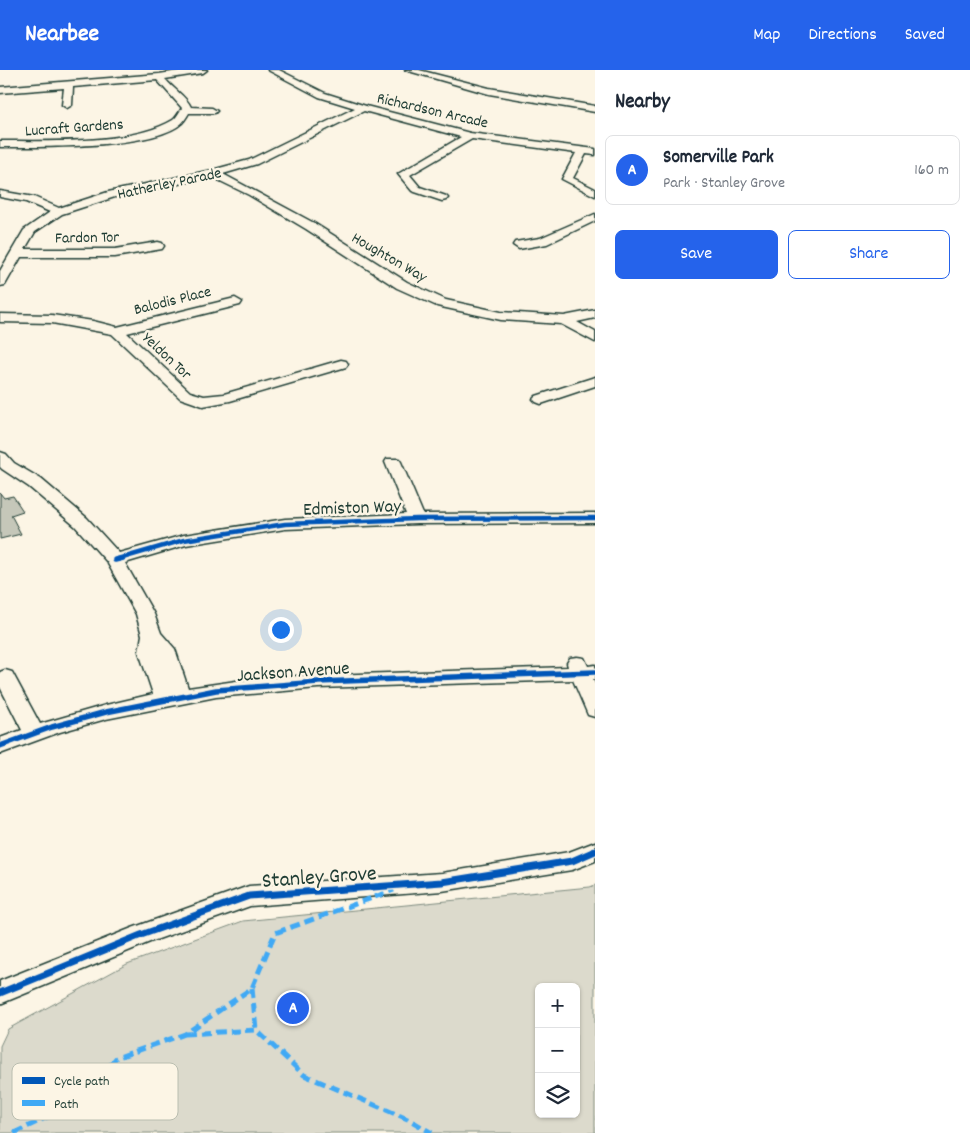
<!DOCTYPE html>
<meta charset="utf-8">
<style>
body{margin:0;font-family:Dekko,sans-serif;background:#f6f6f7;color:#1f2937}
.controls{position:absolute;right:15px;bottom:15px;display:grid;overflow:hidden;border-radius:8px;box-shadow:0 1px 4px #0004}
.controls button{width:45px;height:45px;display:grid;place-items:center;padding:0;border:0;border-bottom:1px solid #e0e1e3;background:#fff;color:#1f2937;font:25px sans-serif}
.you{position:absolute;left:280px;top:559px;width:18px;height:18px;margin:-12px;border:4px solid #fff;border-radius:50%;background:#1a73e8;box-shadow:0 0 0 8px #1a73e833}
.badge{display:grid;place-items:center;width:32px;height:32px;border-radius:50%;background:#2563eb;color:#fff;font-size:16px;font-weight:700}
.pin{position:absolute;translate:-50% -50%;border:2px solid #fff;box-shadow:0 1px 5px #0006}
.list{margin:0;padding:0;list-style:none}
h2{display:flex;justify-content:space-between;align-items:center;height:65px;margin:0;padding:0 20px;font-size:21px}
h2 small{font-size:16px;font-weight:400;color:#747a83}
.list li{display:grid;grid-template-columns:32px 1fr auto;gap:15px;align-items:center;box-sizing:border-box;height:70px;margin:0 10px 10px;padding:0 10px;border:1px solid #e0e1e3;border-radius:8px}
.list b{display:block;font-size:19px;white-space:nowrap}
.list p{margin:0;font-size:16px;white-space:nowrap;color:#747a83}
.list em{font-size:16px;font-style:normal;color:#747a83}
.actions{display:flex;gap:10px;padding:15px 20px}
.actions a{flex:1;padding:11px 0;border:1px solid #2563eb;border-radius:8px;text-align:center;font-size:18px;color:#2563eb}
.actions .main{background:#2563eb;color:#fff}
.icon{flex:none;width:28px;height:28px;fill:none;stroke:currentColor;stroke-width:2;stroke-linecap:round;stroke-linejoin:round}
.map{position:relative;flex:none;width:595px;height:1063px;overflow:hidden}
header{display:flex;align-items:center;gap:30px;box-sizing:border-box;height:70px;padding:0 25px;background:#2563eb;color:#fff}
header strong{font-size:24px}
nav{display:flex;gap:28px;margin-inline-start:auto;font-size:18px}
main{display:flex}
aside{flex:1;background:#fff}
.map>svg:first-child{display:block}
</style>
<header>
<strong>Nearbee</strong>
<nav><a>Map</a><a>Directions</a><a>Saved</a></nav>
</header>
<main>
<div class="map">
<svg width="595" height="1063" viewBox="0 0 595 1063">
<rect width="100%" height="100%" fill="#fcf5e5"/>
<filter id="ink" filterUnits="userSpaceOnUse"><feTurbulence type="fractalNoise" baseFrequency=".02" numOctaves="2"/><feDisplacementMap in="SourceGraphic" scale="10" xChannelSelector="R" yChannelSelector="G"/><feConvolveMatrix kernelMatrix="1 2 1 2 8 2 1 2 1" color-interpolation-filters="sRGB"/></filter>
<g filter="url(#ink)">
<!-- green -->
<path fill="#dcdacc" stroke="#7e8c80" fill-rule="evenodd" d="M 595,815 L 595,1063 L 0,1063 L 0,976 L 8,959 L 127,894 L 243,851 L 590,817 ZM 539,917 L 576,917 L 576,1044 L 539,1044 Z"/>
<!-- building -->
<path fill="#c5c7b9" stroke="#1f3d34" d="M 0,423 L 4,428 L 13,426 L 23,441 L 11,445 L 21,464 L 0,469 Z"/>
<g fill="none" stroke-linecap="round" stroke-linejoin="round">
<defs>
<path id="minor" d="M 186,0 L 207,0 L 203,3 L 165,9 C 173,19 186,26 191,37 L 212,38 L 217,41 L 215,43 L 189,43 C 187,46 185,50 182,53 C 155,79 39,77 0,77 L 0,71 C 47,71 132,75 173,50 C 177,47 179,42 182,38 L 157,10 L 73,17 L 72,35 L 67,38 L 62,35 L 64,18 L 0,23 L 0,17 L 159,4 Z
M 268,0 L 279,0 L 325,23 L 366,36 L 470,63 L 595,79 L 595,85 L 586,84 L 573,108 L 595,119 L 595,126 L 562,109 L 576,83 L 472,69 L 410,105 L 420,117 L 446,126 L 448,128 L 446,130 L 442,131 L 412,121 L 398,104 L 461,67 L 364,41 L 257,94 L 223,104 L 314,153 L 407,212 L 446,230 L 501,242 L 564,246 L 595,240 L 595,248 L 577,252 L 595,262 L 595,272 L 561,254 L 501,250 L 437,236 L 397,218 L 306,159 L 249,125 L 212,107 L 115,127 L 62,144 L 35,162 L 25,179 L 115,179 L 158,172 L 162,173 L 164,176 L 162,179 L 115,187 L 21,187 L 5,215 L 0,216 L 0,201 L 24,160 L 50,142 L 26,132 L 0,127 L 0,121 L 34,127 L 59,138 L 108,122 L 212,100 L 249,90 L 355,38 L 319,27 Z
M 405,0 L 419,0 L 489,18 L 595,36 L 595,42 L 489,24 Z
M 595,144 L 595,151 L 547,174 L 519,179 L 513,175 L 515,172 L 540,168 Z
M 235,228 L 242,232 L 240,235 L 127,263 L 190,322 L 204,326 L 224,324 L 341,290 L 346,291 L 348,294 L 346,297 L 230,331 L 203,336 L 180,328 L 112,264 L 52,253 L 0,252 L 0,244 L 52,245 L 93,251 L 117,257 Z
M 595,307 L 595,316 L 541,334 L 536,332 L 533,329 L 536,326 Z
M 0,382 L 6,384 L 14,393 L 41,409 L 87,448 L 119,483 L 184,465 L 285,449 L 406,444 L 385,392 L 387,389 L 399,389 L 401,392 L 423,444 L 595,443 L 595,453 L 417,454 L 285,459 L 186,475 L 125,493 L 154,544 L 161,563 L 175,579 L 188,618 L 236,611 L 298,606 L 568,597 L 567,593 L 570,588 L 577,587 L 584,588 L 588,596 L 595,595 L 595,609 L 593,609 L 595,614 L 595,647 L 588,645 L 573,610 L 318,618 L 216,627 L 106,649 L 60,662 L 0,684 L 0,668 L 22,660 L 0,617 L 0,602 L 5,600 L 12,602 L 40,654 L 106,635 L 153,624 L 139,582 L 142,565 L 136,544 L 107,492 L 75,456 L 29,417 L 2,399 L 0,397 Z
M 595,772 L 595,791 L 572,800 L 442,821 L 250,836 L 150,872 L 0,934 L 0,911 L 132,858 L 249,816 L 442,803 L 569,782 Z"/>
</defs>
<!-- minor casing -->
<use href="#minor" stroke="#1f3d34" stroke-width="3"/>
<!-- minor -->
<use href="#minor" fill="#fcf5e5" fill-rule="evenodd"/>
<!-- quiet -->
<path stroke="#3fa9f5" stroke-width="5" stroke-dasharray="10 5" stroke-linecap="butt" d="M 252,918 L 256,960
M 185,964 L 256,960 L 304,1005 L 410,1050 L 432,1063
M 14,1063 L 81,1031 L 116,988 L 185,964 L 252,918 L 275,863 L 394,820"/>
<defs>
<path id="cycleway-far2" d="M 119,489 L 184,470 L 285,454 L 417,449 L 595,448"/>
<path id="cycleway-far1" d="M 115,490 L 123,488
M 0,676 L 52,657 L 106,642 L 216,620 L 318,612 L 595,602"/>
<path id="cycleway" d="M 0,923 L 141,865 L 249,826 L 442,812 L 572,791 L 595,781"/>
</defs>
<!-- cycleway-far2 casing -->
<use href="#cycleway-far2" stroke="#fcf5e5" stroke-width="7"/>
<!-- cycleway-far1 casing -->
<use href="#cycleway-far1" stroke="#fcf5e5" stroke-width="9"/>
<!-- cycleway casing -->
<use href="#cycleway" stroke="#fcf5e5" stroke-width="10"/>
<!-- cycleway-far2 -->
<use href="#cycleway-far2" stroke="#0057b8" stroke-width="4.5"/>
<!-- cycleway-far1 -->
<use href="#cycleway-far1" stroke="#0057b8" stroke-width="5.5"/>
<!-- cycleway -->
<use href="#cycleway" stroke="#0057b8" stroke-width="7"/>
</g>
</g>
<g text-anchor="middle" stroke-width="5" stroke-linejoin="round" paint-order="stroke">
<!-- far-street labels -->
<g font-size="16" fill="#1f3d34" stroke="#fcf5e5">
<text transform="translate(433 39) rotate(13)" y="6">Richardson Arcade</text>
<text transform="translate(74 56) rotate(-4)" y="6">Lucraft Gardens</text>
<text transform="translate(169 112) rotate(-12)" y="6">Hatherley Parade</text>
<text transform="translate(87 166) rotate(-1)" y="6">Fardon Tor</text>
<text transform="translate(390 186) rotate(30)" y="6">Houghton Way</text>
<text transform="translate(172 229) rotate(-14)" y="6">Balodis Place</text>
<text transform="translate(168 285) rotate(43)" y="6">Yeldon Tor</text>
</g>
<!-- street labels -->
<g font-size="19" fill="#1f3d34" stroke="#fcf5e5">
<text transform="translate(352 436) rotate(-2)" y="7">Edmiston Way</text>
<text transform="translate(293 600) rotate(-4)" y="7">Jackson Avenue</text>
</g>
<!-- near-street labels -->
<g font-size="22" fill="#1f3d34" stroke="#fcf5e5">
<text transform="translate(319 805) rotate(-4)" y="8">Stanley Grove</text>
</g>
</g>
<!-- legend -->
<rect x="12" y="993" width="166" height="57" rx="8" fill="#fcf5e5" stroke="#babeb0" stroke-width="1"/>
<rect x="22" y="1007" width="23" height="7" fill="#0057b8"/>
<rect x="22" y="1030" width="23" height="6" fill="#3fa9f5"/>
<g font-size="14" fill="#1f3d34">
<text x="54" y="1015">Cycle path</text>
<text x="54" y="1038">Path</text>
</g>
</svg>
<div class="controls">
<button>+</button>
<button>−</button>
<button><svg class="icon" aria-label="layers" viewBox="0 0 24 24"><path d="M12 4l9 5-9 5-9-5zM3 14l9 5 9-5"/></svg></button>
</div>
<div class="you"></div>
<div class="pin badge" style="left:293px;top:938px">A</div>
</div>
<aside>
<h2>Nearby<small></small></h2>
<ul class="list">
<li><span class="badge">A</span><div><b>Somerville Park</b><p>Park · Stanley Grove</p></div><em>160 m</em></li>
</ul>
<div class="actions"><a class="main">Save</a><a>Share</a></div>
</aside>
</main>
